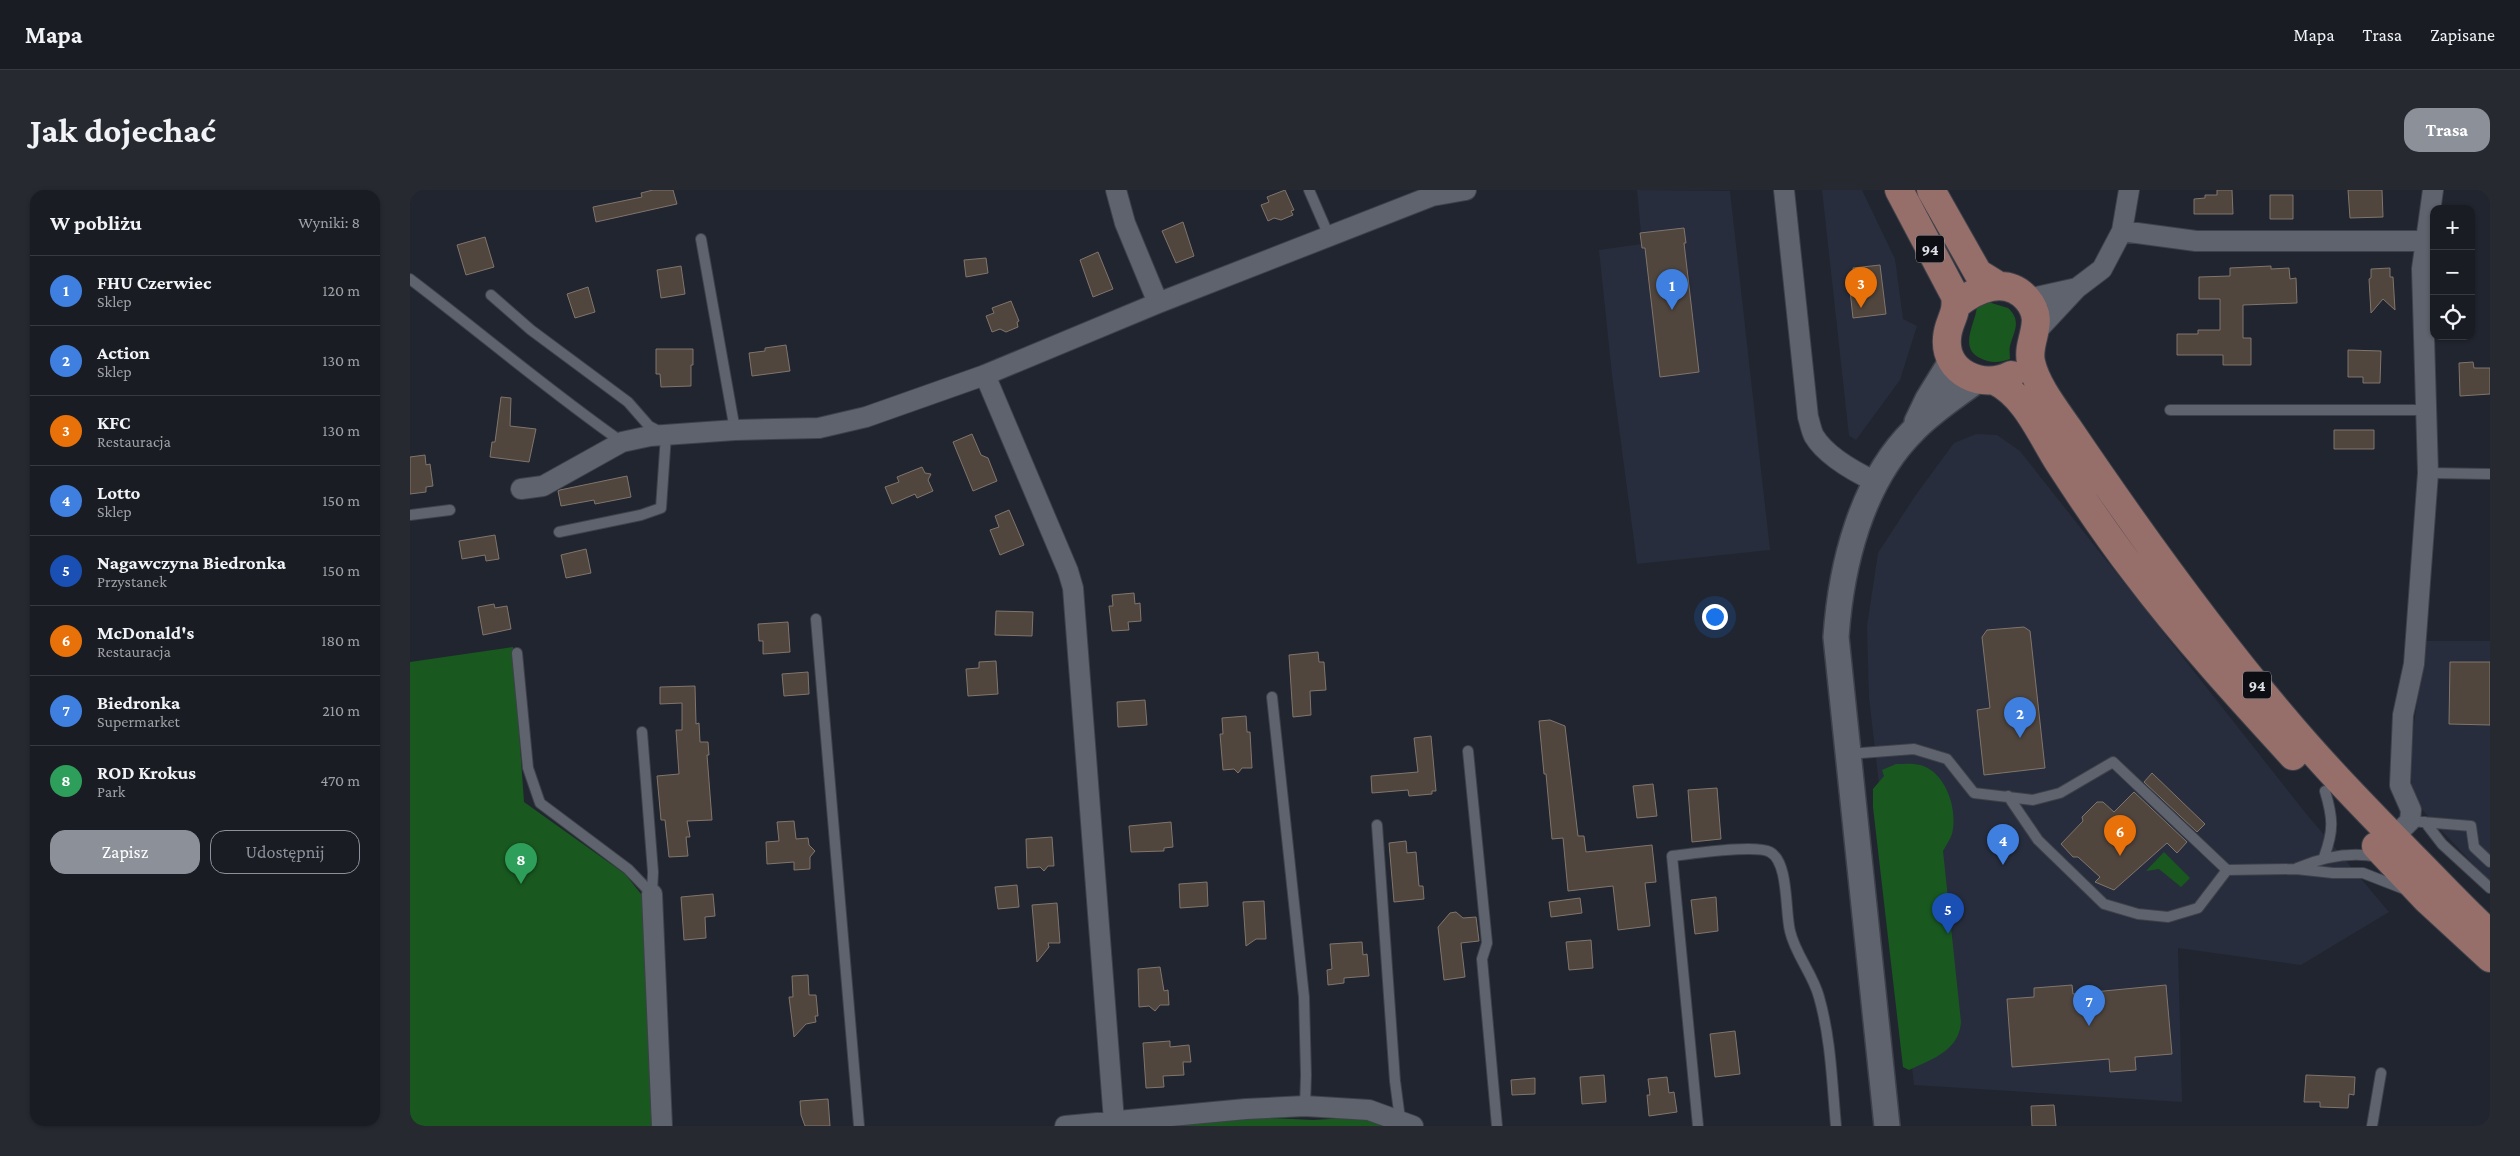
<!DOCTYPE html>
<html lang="pl">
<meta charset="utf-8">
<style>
body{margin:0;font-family:"Crimson Pro",serif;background:#262930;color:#f1f3f6}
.controls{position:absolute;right:15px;top:15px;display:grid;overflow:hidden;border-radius:10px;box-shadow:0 1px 4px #0004}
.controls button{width:45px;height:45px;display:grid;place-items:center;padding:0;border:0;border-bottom:1px solid #373a41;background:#191c23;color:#f1f3f6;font:25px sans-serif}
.you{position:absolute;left:1304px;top:426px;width:18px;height:18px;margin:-12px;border:4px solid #fff;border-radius:50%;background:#1a73e8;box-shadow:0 0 0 8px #1a73e833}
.badge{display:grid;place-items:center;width:32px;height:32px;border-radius:50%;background:#8c9099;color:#fff;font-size:16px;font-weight:700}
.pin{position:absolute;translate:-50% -41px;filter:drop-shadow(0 1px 2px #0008)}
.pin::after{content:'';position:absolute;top:26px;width:18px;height:15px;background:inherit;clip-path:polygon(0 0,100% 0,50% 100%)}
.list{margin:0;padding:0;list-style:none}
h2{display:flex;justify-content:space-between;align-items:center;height:65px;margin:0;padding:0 20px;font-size:21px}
h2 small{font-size:16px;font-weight:400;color:#9fa1a6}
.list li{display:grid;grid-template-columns:32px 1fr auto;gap:15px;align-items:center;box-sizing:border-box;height:70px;padding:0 20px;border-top:1px solid #373a41}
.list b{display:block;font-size:19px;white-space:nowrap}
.list p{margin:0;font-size:16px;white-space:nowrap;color:#9fa1a6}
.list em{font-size:16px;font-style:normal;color:#9fa1a6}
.actions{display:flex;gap:10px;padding:15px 20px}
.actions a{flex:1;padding:11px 0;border:1px solid #8c9099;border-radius:15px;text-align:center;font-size:18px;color:#8c9099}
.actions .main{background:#8c9099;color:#fff}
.icon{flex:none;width:28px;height:28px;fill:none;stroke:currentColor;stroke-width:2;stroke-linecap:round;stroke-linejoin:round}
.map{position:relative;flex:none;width:2080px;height:936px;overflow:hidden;border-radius:15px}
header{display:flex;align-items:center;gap:30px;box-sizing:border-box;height:70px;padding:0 25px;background:#191c23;border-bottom:1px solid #373a41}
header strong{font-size:24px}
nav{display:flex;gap:28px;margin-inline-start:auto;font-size:18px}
.intro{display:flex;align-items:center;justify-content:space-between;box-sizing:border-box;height:120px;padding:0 30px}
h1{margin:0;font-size:35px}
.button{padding:12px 22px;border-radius:15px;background:#8c9099;color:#fff;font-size:18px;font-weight:700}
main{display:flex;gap:30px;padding:0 30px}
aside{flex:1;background:#191c23;border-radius:15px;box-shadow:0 1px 4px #0004}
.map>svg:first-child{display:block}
</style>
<header>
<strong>Mapa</strong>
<nav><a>Mapa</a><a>Trasa</a><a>Zapisane</a></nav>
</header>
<div class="intro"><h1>Jak dojechać</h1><a class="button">Trasa</a></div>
<main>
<aside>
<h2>W pobliżu<small>Wyniki: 8</small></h2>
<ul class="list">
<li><span class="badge" style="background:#3f7fe0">1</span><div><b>FHU Czerwiec</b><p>Sklep</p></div><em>120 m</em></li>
<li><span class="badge" style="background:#3f7fe0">2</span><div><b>Action</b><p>Sklep</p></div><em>130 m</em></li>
<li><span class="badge" style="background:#e8710a">3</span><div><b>KFC</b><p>Restauracja</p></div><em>130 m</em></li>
<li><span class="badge" style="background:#3f7fe0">4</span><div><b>Lotto</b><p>Sklep</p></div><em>150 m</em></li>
<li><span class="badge" style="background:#1a4fb4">5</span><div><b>Nagawczyna Biedronka</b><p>Przystanek</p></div><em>150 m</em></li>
<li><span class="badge" style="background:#e8710a">6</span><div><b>McDonald's</b><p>Restauracja</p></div><em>180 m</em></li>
<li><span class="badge" style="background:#3f7fe0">7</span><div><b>Biedronka</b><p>Supermarket</p></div><em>210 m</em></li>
<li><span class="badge" style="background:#2e9e5b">8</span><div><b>ROD Krokus</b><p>Park</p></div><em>470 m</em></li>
</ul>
<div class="actions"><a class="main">Zapisz</a><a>Udostępnij</a></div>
</aside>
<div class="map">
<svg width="2080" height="936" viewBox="0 0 2080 936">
<rect width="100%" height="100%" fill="#21252f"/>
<!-- built -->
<path fill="#272d3c" d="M 1227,0 L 1320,1 L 1360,360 L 1227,374 L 1202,185 L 1189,60 L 1232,54 Z
M 1412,0 L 1452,0 L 1485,69 L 1493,129 L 1507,136 L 1490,190 L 1446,250 L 1439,246 Z
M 1566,244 L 1587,245 L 1610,261 L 1894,621 L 1979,722 L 1891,775 L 1768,758 L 1772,912 L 1504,895 L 1459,508 L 1457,436 L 1468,363 L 1505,306 L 1544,253 Z
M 2015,451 L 2080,451 L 2080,692 L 2001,608 L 2002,550 Z"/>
<!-- green -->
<path fill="#195920" d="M 1578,112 L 1598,118 C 1612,131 1604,141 1600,156 C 1599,160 1600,165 1600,169 C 1588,173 1580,173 1570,168 C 1548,157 1566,133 1567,116 Z
M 103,457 L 114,612 L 215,684 L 231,704 L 234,717 L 245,936 L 0,936 L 0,472 Z
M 1486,574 C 1494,574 1502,573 1510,575 C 1536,582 1548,619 1542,644 C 1540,650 1536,655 1533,661 L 1551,832 C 1549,861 1522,869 1499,880 L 1493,877 L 1463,617 L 1463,599 L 1474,586 L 1472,580 Z
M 1754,662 L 1780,688 L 1771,697 L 1749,679 L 1736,681 Z
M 839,927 L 903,930 L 954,927 L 971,936 L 750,936 Z"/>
<!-- building -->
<path fill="#50463e" stroke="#80756d" d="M 243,0 L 263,0 L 267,14 L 186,32 L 183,17 L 232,7 L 231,3 Z
M 875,0 L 884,20 L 881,21 L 883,25 L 871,30 L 864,28 L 858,31 L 851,15 L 859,12 L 857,7 Z
M 1807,0 L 1822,0 L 1823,24 L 1784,24 L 1784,9 L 1795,8 L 1795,5 L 1807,5 Z
M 1938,0 L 1972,0 L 1973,27 L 1940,28 Z
M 1860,5 L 1883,5 L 1883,29 L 1860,29 Z
M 773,32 L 784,66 L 766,73 L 752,41 Z
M 1274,38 L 1276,53 L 1274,53 L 1289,182 L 1250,187 L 1235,58 L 1232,58 L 1230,43 Z
M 75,47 L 84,77 L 56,85 L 47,55 Z
M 688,62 L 703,99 L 683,107 L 670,70 Z
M 576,68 L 578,83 L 556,87 L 554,70 Z
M 1470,75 L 1476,124 L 1443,128 L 1439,91 L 1445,90 L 1443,78 Z
M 271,76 L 275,104 L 251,108 L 247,80 Z
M 1861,76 L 1861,79 L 1879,78 L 1880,89 L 1886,88 L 1887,113 L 1833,115 L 1833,148 L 1841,148 L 1841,175 L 1813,175 L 1813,165 L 1767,165 L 1767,144 L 1788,144 L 1788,140 L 1810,140 L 1810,109 L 1789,109 L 1789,87 L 1820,86 L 1820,78 Z
M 1980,78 L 1980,87 L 1983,87 L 1985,120 L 1973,109 L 1961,123 L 1959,89 L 1961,88 L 1961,79 Z
M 178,97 L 185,122 L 165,128 L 157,104 Z
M 601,111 L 609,131 L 607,132 L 608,137 L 596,142 L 590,139 L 582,142 L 576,126 L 584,123 L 582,118 Z
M 376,155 L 380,181 L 342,186 L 339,163 L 355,161 L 355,158 Z
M 246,159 L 283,159 L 283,175 L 281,175 L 281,196 L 251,197 L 250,184 L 246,184 Z
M 1938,160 L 1971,161 L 1970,193 L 1953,193 L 1953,187 L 1938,187 Z
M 2063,172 L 2064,178 L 2080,178 L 2080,204 L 2050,206 L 2049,173 Z
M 91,207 L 101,208 L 100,236 L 126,239 L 119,272 L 80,267 L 82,252 L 85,252 Z
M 1924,240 L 1964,240 L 1964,259 L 1924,259 Z
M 562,244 L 571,265 L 578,268 L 587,291 L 563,301 L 543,252 Z
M 15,265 L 16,275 L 20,274 L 23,296 L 16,297 L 16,302 L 0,304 L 0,267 Z
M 512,277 L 515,283 L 521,284 L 518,290 L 523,301 L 507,308 L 505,304 L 482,314 L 475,297 L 489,292 L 487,287 Z
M 217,286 L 221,307 L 185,314 L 184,310 L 151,316 L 148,301 L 150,300 Z
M 599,320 L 614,355 L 590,365 L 580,340 L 589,337 L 585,326 Z
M 85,345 L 89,369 L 76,371 L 75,365 L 52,369 L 49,351 Z
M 176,359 L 181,383 L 156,388 L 151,365 Z
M 724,403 L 725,414 L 730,413 L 731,431 L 718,432 L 719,440 L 702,441 L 699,416 L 703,416 L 702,405 Z
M 84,414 L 85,418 L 97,416 L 101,439 L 73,445 L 68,417 Z
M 586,421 L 623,422 L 622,446 L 585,445 Z
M 378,432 L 380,462 L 353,464 L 353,451 L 349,451 L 348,434 Z
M 1614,437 L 1620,441 L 1635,578 L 1574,585 L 1567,520 L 1580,518 L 1572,447 L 1577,440 Z
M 908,462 L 909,472 L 914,472 L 916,500 L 900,501 L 901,525 L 883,527 L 879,465 Z
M 586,471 L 588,504 L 558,506 L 556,479 L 569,478 L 569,472 Z
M 2040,472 L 2080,472 L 2080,535 L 2039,534 Z
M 398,482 L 399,504 L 374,506 L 372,484 Z
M 285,496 L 286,534 L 289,533 L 290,552 L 298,552 L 299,565 L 297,565 L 302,630 L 277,631 L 280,647 L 276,647 L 278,666 L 259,667 L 255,630 L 251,630 L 247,586 L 269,584 L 266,540 L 272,540 L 272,513 L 250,514 L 250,497 Z
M 735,510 L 737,535 L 708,537 L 707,512 Z
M 836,526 L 837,542 L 840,542 L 842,578 L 832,578 L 828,583 L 824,579 L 813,580 L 810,544 L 813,544 L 812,528 Z
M 1140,530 L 1155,536 L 1168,646 L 1174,646 L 1176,662 L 1242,655 L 1246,692 L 1235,693 L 1240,736 L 1208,740 L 1203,696 L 1158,701 L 1153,648 L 1142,649 L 1136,584 L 1134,584 L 1129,531 Z
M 1021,546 L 1026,601 L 1022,601 L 1022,604 L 999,606 L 998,600 L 962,603 L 961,586 L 1008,582 L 1004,548 Z
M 1742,583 L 1795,634 L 1787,642 L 1734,592 Z
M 1243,594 L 1247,626 L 1227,628 L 1223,596 Z
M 1307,598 L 1311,649 L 1282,652 L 1278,600 Z
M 1724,602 L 1777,652 L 1767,663 L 1757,653 L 1704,700 L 1685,692 L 1690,687 L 1668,667 L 1663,667 L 1651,654 L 1673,631 L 1672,627 L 1687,612 L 1693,612 L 1704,622 Z
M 384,631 L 386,649 L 398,648 L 399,655 L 405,661 L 400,667 L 400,679 L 384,680 L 384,672 L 357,674 L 356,652 L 369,651 L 367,632 Z
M 761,632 L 763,657 L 754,658 L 754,661 L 721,662 L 719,636 Z
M 642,647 L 644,676 L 638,676 L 634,681 L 630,677 L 617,678 L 616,649 Z
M 996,651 L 997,663 L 1006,662 L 1009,696 L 1013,696 L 1014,709 L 984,712 L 979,653 Z
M 797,692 L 798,716 L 770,718 L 769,694 Z
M 607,695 L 609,717 L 588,719 L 585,697 Z
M 303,704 L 305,726 L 295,727 L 296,748 L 274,750 L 271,707 Z
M 1306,707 L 1308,741 L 1285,744 L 1281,710 Z
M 1170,708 L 1172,723 L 1141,727 L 1139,712 Z
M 854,711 L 856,749 L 846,749 L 836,756 L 833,712 Z
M 647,713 L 650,753 L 638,753 L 639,757 L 627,772 L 622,715 Z
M 1046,722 L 1053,728 L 1066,727 L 1069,751 L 1051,753 L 1055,787 L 1034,790 L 1028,737 L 1040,723 Z
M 1181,750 L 1183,778 L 1159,780 L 1156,752 Z
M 952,752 L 953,765 L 957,764 L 959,786 L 934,788 L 934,793 L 918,795 L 917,780 L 922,779 L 920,754 Z
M 750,777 L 754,801 L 758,800 L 759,815 L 750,815 L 745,821 L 739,816 L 729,817 L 728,779 Z
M 398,785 L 399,805 L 406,805 L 408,826 L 405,826 L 406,832 L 396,834 L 384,847 L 379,807 L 383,807 L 382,786 Z
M 1662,795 L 1663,804 L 1756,795 L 1762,864 L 1725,867 L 1726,880 L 1700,882 L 1699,869 L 1602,877 L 1597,809 L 1624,807 L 1624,798 Z
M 1325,841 L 1330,884 L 1305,887 L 1300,844 Z
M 760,851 L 760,857 L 779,855 L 781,872 L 773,872 L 774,885 L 753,886 L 754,897 L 736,898 L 733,853 Z
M 1194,885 L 1196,912 L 1172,914 L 1170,887 Z
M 1896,885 L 1945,887 L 1944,905 L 1939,904 L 1938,918 L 1910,917 L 1910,912 L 1894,912 Z
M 1257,887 L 1259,903 L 1264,902 L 1267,922 L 1239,926 L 1237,905 L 1240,905 L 1238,889 Z
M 1125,888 L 1125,904 L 1102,905 L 1101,890 Z
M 418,909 L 420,936 L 395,936 L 391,925 L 390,911 Z
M 1644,915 L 1646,936 L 1622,936 L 1621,916 Z"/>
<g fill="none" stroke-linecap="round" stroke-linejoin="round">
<defs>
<path id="service" d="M 899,0 L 919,46
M 291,49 L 325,240
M 0,89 C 71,143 139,201 212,252
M 81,105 L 121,140 L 218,212 L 239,236 L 256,245 L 251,318 L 231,325 L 149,342
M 1760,220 L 2015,220
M 2018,283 L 2080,284
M 0,325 L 40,320
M 406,429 L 449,936
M 107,463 L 118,578 L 130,613 L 218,679 L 242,704
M 862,507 L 894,807 L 896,885 L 895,916
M 232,542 L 243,682 L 242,704
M 1058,561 L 1077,753 L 1072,769 L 1087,936
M 1438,564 L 1504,559 L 1537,569 L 1564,603 L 1623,610 L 1650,603 L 1703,572 L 1817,680 L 1886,679 L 1923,683 L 1953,683 L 1994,699
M 1598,606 L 1628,650 L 1694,714 L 1728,724 L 1758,727 L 1788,718 L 1817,680
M 2000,631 L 2061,636 L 2064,657 L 2080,672
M 2015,632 L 2032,654 L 2080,698
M 967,635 L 985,891 L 990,929
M 1914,667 C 1924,640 1923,628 1915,601
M 1887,678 C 1913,667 1939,661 1968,667
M 1288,936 L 1262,666 C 1281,664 1345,654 1360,662 C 1379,672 1375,722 1380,741 C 1385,764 1403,784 1409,807 C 1421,849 1422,893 1426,936
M 1962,936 L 1971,883"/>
<path id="minor" d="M 706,0 L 715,33 L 748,113
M 1374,0 L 1398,227 C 1400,233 1401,240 1404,246 C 1416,266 1445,282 1466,292
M 1712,41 L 1786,51 L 2015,51
M 1617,109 L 1667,98
M 1625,143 L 1667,98 L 1692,79 L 1712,41 L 1719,0
M 575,185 L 658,381 L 663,398 L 704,931
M 111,299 L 133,296 L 212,252 L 240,246 L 325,240 L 409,238 L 456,227 L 575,185 L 748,113 L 1022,6 L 1056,0
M 1969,649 L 1984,647 L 2000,631 L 2001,620 L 1990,595 L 1993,525 L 2004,474 L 2018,283 L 2012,79 L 2023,0
M 242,704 L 252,936
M 655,936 L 836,919 L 895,916 L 959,920 L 1003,936"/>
<path id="tertiary" d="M 1507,232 L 1518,209 L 1542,170
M 1477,936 L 1426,447 C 1431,376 1451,292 1504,240 C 1522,221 1546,206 1567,190"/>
<path id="primary" d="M 1489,0 L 1545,106 C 1548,125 1538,131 1537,148 C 1534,183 1573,200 1601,185
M 1521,0 L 1568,83 L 1589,96
M 1546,115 C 1566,99 1596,85 1617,109 C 1637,132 1616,150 1621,172 C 1626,195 1645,219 1658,238 C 1725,337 1795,435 1872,526 C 1913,575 1957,620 2002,666 C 2028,692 2053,719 2080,744
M 1585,191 C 1616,206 1631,245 1649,273 C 1673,310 1698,347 1725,382 C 1774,447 1828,506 1883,566
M 1966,656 L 2016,709 L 2080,768"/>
</defs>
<!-- service casing -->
<use href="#service" stroke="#3e4149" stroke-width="12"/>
<!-- minor casing -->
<use href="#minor" stroke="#3e4149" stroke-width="22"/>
<!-- tertiary casing -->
<use href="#tertiary" stroke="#3e4149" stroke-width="28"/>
<!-- primary casing -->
<use href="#primary" stroke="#3e4149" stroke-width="30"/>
<!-- service -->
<use href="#service" stroke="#5e636e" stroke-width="10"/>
<!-- minor -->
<use href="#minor" stroke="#5e636e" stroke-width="20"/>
<!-- tertiary -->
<use href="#tertiary" stroke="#5e636e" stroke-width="25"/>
<!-- primary -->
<use href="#primary" stroke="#966e6a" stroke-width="28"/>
</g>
<g text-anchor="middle" stroke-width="4.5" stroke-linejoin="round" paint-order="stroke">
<!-- shield labels -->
<g fill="#0d0e13" stroke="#a0a2a8" stroke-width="1">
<rect x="1506" y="45.5" width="28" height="27" rx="4"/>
<rect x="1833" y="481.5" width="28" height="27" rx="4"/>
</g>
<g font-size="16" font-weight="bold" fill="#dfe1e8">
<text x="1520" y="65">94</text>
<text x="1847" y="501">94</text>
</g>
</g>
</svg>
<div class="controls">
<button>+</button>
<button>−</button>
<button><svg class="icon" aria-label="locate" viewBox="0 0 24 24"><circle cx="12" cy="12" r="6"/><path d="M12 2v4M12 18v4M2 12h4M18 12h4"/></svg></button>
</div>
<div class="you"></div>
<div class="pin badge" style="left:1262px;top:120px;background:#3f7fe0">1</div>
<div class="pin badge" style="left:1610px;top:548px;background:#3f7fe0">2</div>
<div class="pin badge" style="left:1451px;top:118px;background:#e8710a">3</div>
<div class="pin badge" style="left:1593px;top:675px;background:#3f7fe0">4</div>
<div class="pin badge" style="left:1538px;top:744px;background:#1a4fb4">5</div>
<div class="pin badge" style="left:1710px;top:666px;background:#e8710a">6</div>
<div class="pin badge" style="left:1679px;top:836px;background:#3f7fe0">7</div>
<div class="pin badge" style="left:111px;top:694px;background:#2e9e5b">8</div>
</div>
</main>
